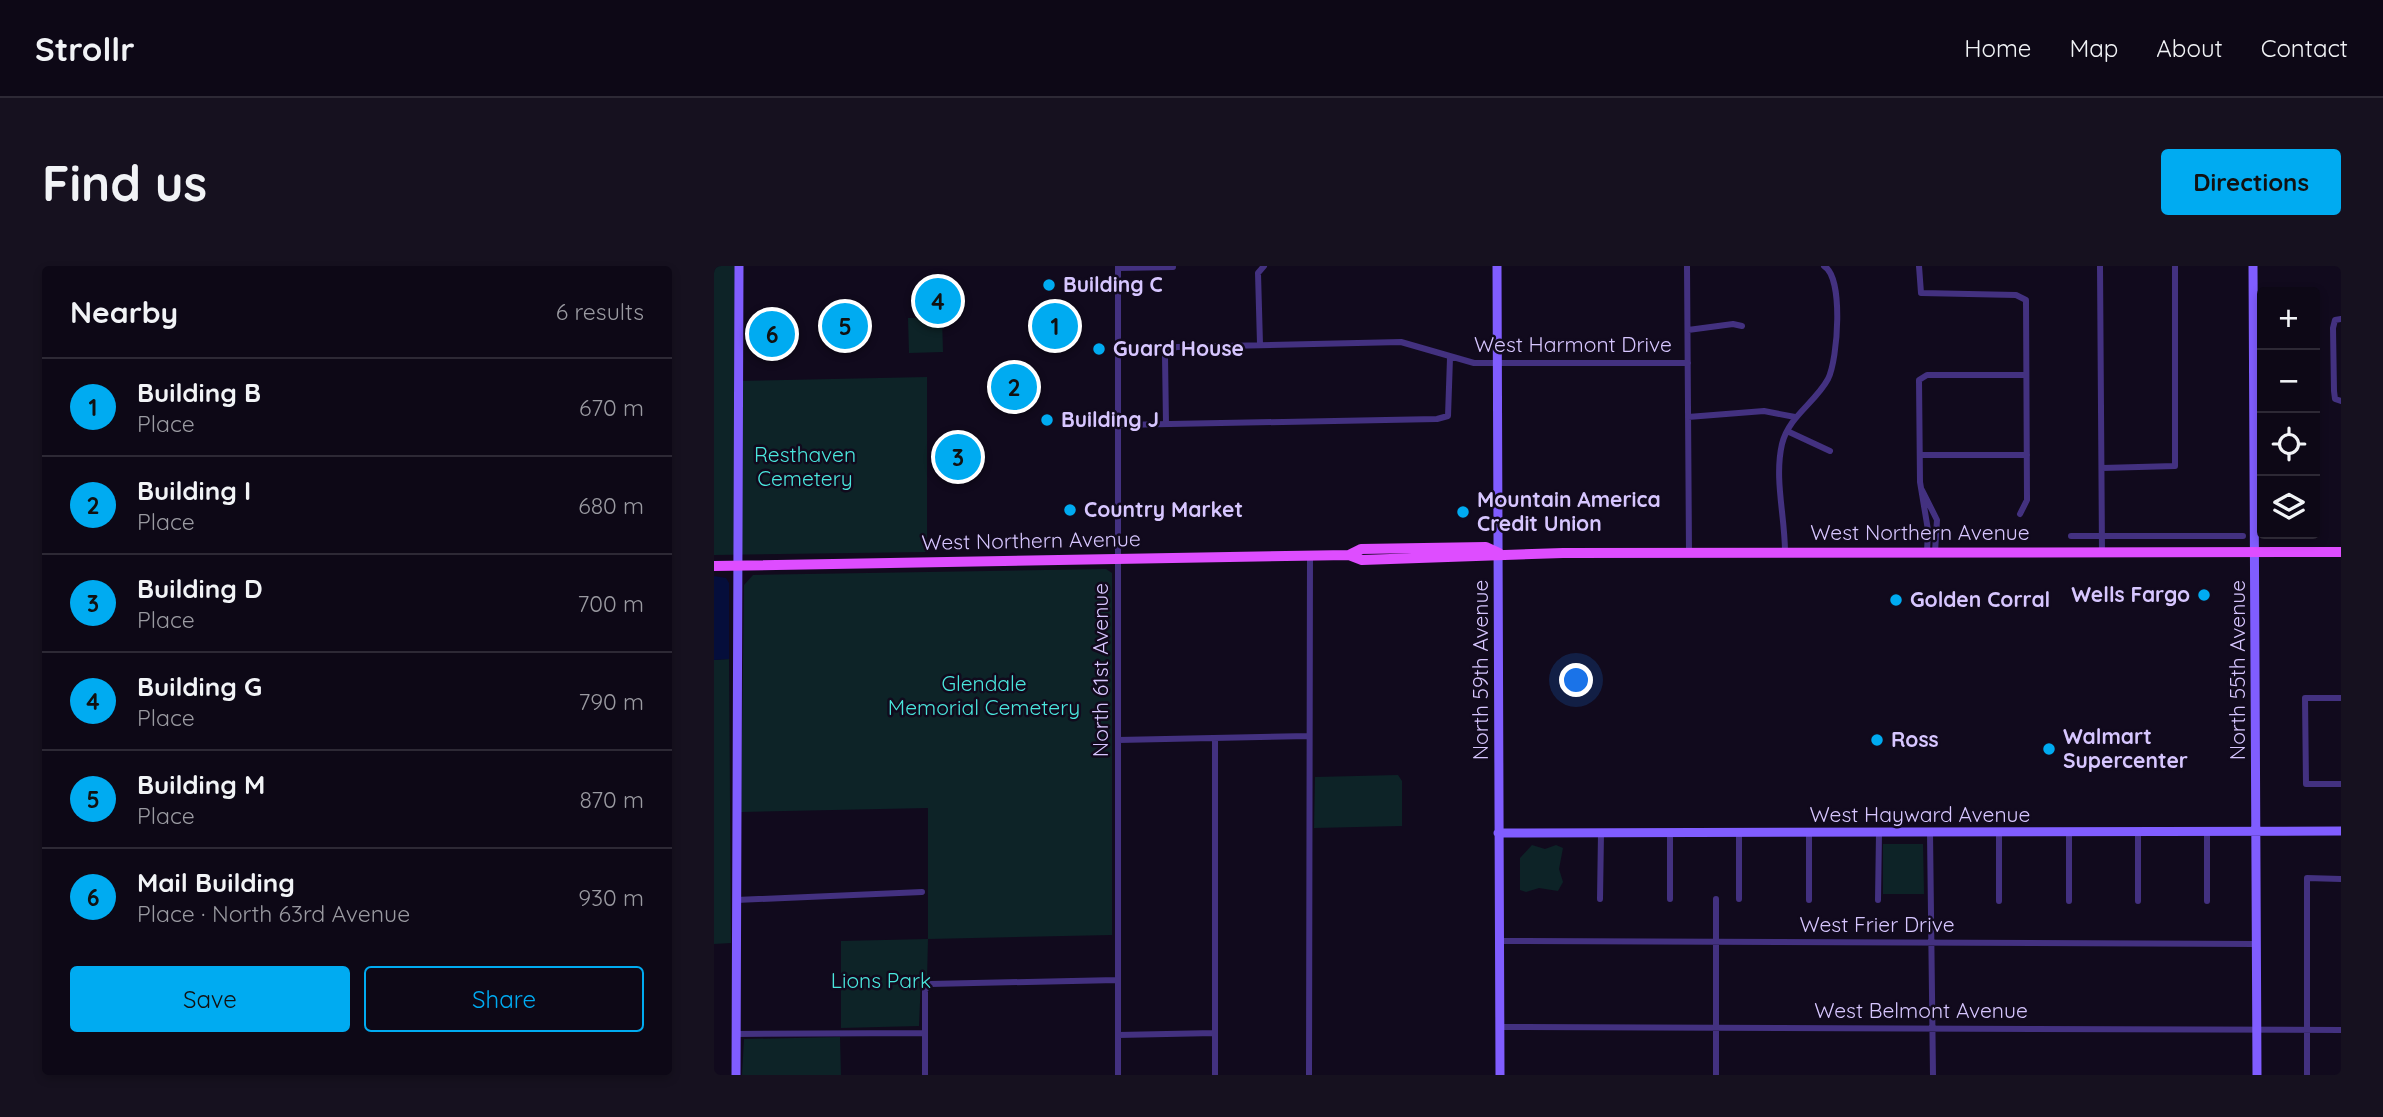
<!DOCTYPE html>
<meta charset="utf-8">
<style>
body{margin:0;font-family:Quicksand,sans-serif;background:#16111f;color:#f1f3f6}
.controls{position:absolute;right:21px;top:21px;display:grid;overflow:hidden;border-radius:7px;box-shadow:0 4px 10px #0003}
.controls button{width:63px;height:63px;display:grid;place-items:center;padding:0;border:0;border-bottom:2px solid #2d2935;background:#0d0816;color:#f1f3f6;font:35px sans-serif}
.you{position:absolute;left:863px;top:415px;width:24px;height:24px;margin:-18px;border:5px solid #fff;border-radius:50%;background:#1a73e8;box-shadow:0 0 0 10px #1a73e833}
.badge{display:grid;place-items:center;width:46px;height:46px;border-radius:50%;background:#00abf1;color:#111;font-size:23px;font-weight:700}
.pin{position:absolute;translate:-50% -50%;border:4px solid #fff;box-shadow:0 2px 7px #0006}
.list{margin:0;padding:0;list-style:none}
h2{display:flex;justify-content:space-between;align-items:center;height:91px;margin:0;padding:0 28px;font-size:30px}
h2 small{font-size:23px;font-weight:400;color:#9a9aa1}
.list li{display:grid;grid-template-columns:46px 1fr auto;gap:21px;align-items:center;box-sizing:border-box;height:98px;padding:0 28px;border-top:2px solid #2d2935}
.list b{display:block;font-size:26px;white-space:nowrap}
.list p{margin:0;font-size:23px;white-space:nowrap;color:#9a9aa1}
.list em{font-size:23px;font-style:normal;color:#9a9aa1}
.actions{display:flex;gap:14px;padding:21px 28px}
.actions a{flex:1;padding:16px 0;border:2px solid #00abf1;border-radius:7px;text-align:center;font-size:24px;color:#00abf1}
.actions .main{background:#00abf1;color:#111}
.icon{flex:none;width:38px;height:38px;fill:none;stroke:currentColor;stroke-width:2;stroke-linecap:round;stroke-linejoin:round}
.map{position:relative;flex:none;width:1627px;height:809px;overflow:hidden;border-radius:7px}
header{display:flex;align-items:center;gap:42px;box-sizing:border-box;height:98px;padding:0 35px;background:#0d0816;border-bottom:2px solid #2d2935}
header strong{font-size:33px}
nav{display:flex;gap:38px;margin-inline-start:auto;font-size:24px}
.intro{display:flex;align-items:center;justify-content:space-between;box-sizing:border-box;height:168px;padding:0 42px}
h1{margin:0;font-size:49px}
.button{padding:18px 32px;border-radius:7px;background:#00abf1;color:#111;font-size:24px;font-weight:700}
main{display:flex;gap:42px;padding:0 42px}
aside{flex:1;background:#0d0816;border-radius:7px;box-shadow:0 4px 10px #0003}
.map>svg:first-child{display:block}
</style>
<header>
<strong>Strollr</strong>
<nav><a>Home</a><a>Map</a><a>About</a><a>Contact</a></nav>
</header>
<div class="intro"><h1>Find us</h1><a class="button">Directions</a></div>
<main>
<aside>
<h2>Nearby<small>6 results</small></h2>
<ul class="list">
<li><span class="badge">1</span><div><b>Building B</b><p>Place</p></div><em>670 m</em></li>
<li><span class="badge">2</span><div><b>Building I</b><p>Place</p></div><em>680 m</em></li>
<li><span class="badge">3</span><div><b>Building D</b><p>Place</p></div><em>700 m</em></li>
<li><span class="badge">4</span><div><b>Building G</b><p>Place</p></div><em>790 m</em></li>
<li><span class="badge">5</span><div><b>Building M</b><p>Place</p></div><em>870 m</em></li>
<li><span class="badge">6</span><div><b>Mail Building</b><p>Place · North 63rd Avenue</p></div><em>930 m</em></li>
</ul>
<div class="actions"><a class="main">Save</a><a>Share</a></div>
</aside>
<div class="map">
<svg width="1627" height="809" viewBox="0 0 1627 809">
<rect width="100%" height="100%" fill="#110a1d"/>
<!-- green -->
<path fill="#0d2327" d="M 0,0 L 21,0 L 20,115 L 213,111 L 213,286 L 0,289 Z
M 228,51 L 229,86 L 195,87 L 194,52 Z
M 392,303 L 398,307 L 398,669 L 214,673 L 213,713 L 207,713 L 205,760 L 127,762 L 127,675 L 214,673 L 214,542 L 27,546 L 30,319 L 39,309 Z
M 15,393 L 17,677 L 0,678 L 0,394 Z
M 684,509 L 688,515 L 688,560 L 600,562 L 601,511 Z
M 1169,578 L 1209,578 L 1210,628 L 1169,628 Z
M 818,579 L 831,583 L 842,579 L 849,582 L 845,603 L 849,616 L 844,625 L 825,622 L 812,626 L 806,624 L 806,592 Z
M 126,771 L 127,809 L 28,809 L 30,773 Z"/>
<!-- water -->
<path fill="#050e3b" d="M 0,310 L 12,312 L 15,317 L 15,393 L 0,394 Z"/>
<g fill="none" stroke-linecap="round" stroke-linejoin="round">
<!-- street -->
<path stroke="#433180" stroke-width="6" d="M 973,0 L 975,286
M 1205,0 L 1207,27 L 1302,29 L 1312,34 L 1313,234 L 1306,248
M 1386,0 L 1388,286
M 404,2 L 459,1
M 1627,53 L 1621,54 L 1619,62 L 1620,125 L 1621,133 L 1627,135
M 974,64 L 1019,58 L 1028,60
M 546,78 L 544,7 L 550,0
M 974,151 L 1050,145 L 1081,151
M 452,158 L 451,90 L 454,84 L 463,81 L 687,76 L 760,97 L 974,97
M 405,159 L 723,153 L 734,150 L 736,92
M 1073,165 L 1116,185
M 1206,189 L 1313,189
M 1388,202 L 1461,200 L 1461,0
M 1208,224 L 1223,254 L 1221,286
M 1357,270 L 1529,270
M 1071,286 C 1071,250 1060,213 1068,178 C 1075,150 1101,137 1114,113 C 1124,93 1130,11 1110,0
M 1213,286 L 1214,264 L 1206,216 L 1205,114 L 1213,109 L 1312,109
M 1627,432 L 1591,432 L 1592,518 L 1627,518
M 404,474 L 595,470
M 1355,566 L 1355,635
M 956,567 L 956,633
M 1025,567 L 1025,633
M 1095,567 L 1095,634
M 1216,567 L 1219,809
M 1493,567 L 1493,635
M 886,633 L 887,567
M 22,634 L 208,626
M 1164,634 L 1165,567
M 1285,635 L 1285,567
M 1424,635 L 1424,566
M 785,675 L 1541,678
M 787,761 L 1627,764
M 22,768 L 211,767
M 404,769 L 501,767
M 211,809 L 211,724 L 216,718 L 403,714
M 404,809 L 404,0
M 501,809 L 501,472
M 595,809 L 596,290
M 1002,809 L 1002,633
M 1593,809 L 1593,612 L 1627,613"/>
<!-- secondary -->
<path stroke="#805dff" stroke-width="9" d="M 783,0 L 786,809
M 1539,0 L 1543,809
M 784,567 L 1627,565
M 22,809 L 25,0"/>
<!-- primary -->
<path stroke="#de4dff" stroke-width="10" d="M 635,289 L 647,283 L 772,281 L 785,287
M 0,300 L 635,289 L 648,294 L 849,287 L 1627,286"/>
</g>
<!-- markers -->
<g fill="#00abf1" stroke="#110a1d" stroke-width="2.5">
<circle cx="335" cy="19" r="7"/>
<circle cx="385" cy="83" r="7"/>
<circle cx="333" cy="154" r="7"/>
<circle cx="356" cy="244" r="7"/>
<circle cx="749" cy="246" r="7"/>
<circle cx="1490" cy="329" r="7"/>
<circle cx="1182" cy="334" r="7"/>
<circle cx="1163" cy="474" r="7"/>
<circle cx="1335" cy="483" r="7"/>
</g>
<g text-anchor="middle" stroke-width="5" stroke-linejoin="round" paint-order="stroke">
<!-- poi labels -->
<g font-size="21" font-weight="bold" fill="#d7c6ff" stroke="#110a1d" text-anchor="start">
<text x="349" y="26">Building C</text>
<text x="399" y="90">Guard House</text>
<text x="347" y="161">Building J</text>
<text x="763" y="241">Mountain America<tspan x="763" dy="24">Credit Union</tspan></text>
<text x="370" y="251">Country Market</text>
<text x="1476" y="336" text-anchor="end">Wells Fargo</text>
<text x="1196" y="341">Golden Corral</text>
<text x="1349" y="478">Walmart<tspan x="1349" dy="24">Supercenter</tspan></text>
<text x="1177" y="481">Ross</text>
</g>
<!-- street labels -->
<g font-size="21" fill="#d7c6ff" stroke="#110a1d">
<text x="859" y="86">West Harmont Drive</text>
<text x="1206" y="274">West Northern Avenue</text>
<text transform="translate(317 275) rotate(-1)" y="7">West Northern Avenue</text>
<text transform="translate(387 404) rotate(-90)" y="7">North 61st Avenue</text>
<text transform="translate(767 404) rotate(-90)" y="7">North 59th Avenue</text>
<text transform="translate(1524 404) rotate(-90)" y="7">North 55th Avenue</text>
<text x="1206" y="556">West Hayward Avenue</text>
<text x="1163" y="666">West Frier Drive</text>
<text x="1207" y="752">West Belmont Avenue</text>
</g>
<!-- park labels -->
<g font-size="21" fill="#4ae7dd" stroke="#110a1d">
<text x="91" y="196">Resthaven<tspan x="91" dy="24">Cemetery</tspan></text>
<text x="270" y="425">Glendale<tspan x="270" dy="24">Memorial Cemetery</tspan></text>
<text x="167" y="722">Lions Park</text>
</g>
</g>
</svg>
<div class="controls">
<button>+</button>
<button>−</button>
<button><svg class="icon" aria-label="locate" viewBox="0 0 24 24"><circle cx="12" cy="12" r="6"/><path d="M12 2v4M12 18v4M2 12h4M18 12h4"/></svg></button>
<button><svg class="icon" aria-label="layers" viewBox="0 0 24 24"><path d="M12 4l9 5-9 5-9-5zM3 14l9 5 9-5"/></svg></button>
</div>
<div class="you"></div>
<div class="pin badge" style="left:341px;top:60px">1</div>
<div class="pin badge" style="left:300px;top:121px">2</div>
<div class="pin badge" style="left:244px;top:191px">3</div>
<div class="pin badge" style="left:224px;top:35px">4</div>
<div class="pin badge" style="left:131px;top:60px">5</div>
<div class="pin badge" style="left:58px;top:68px">6</div>
</div>
</main>
